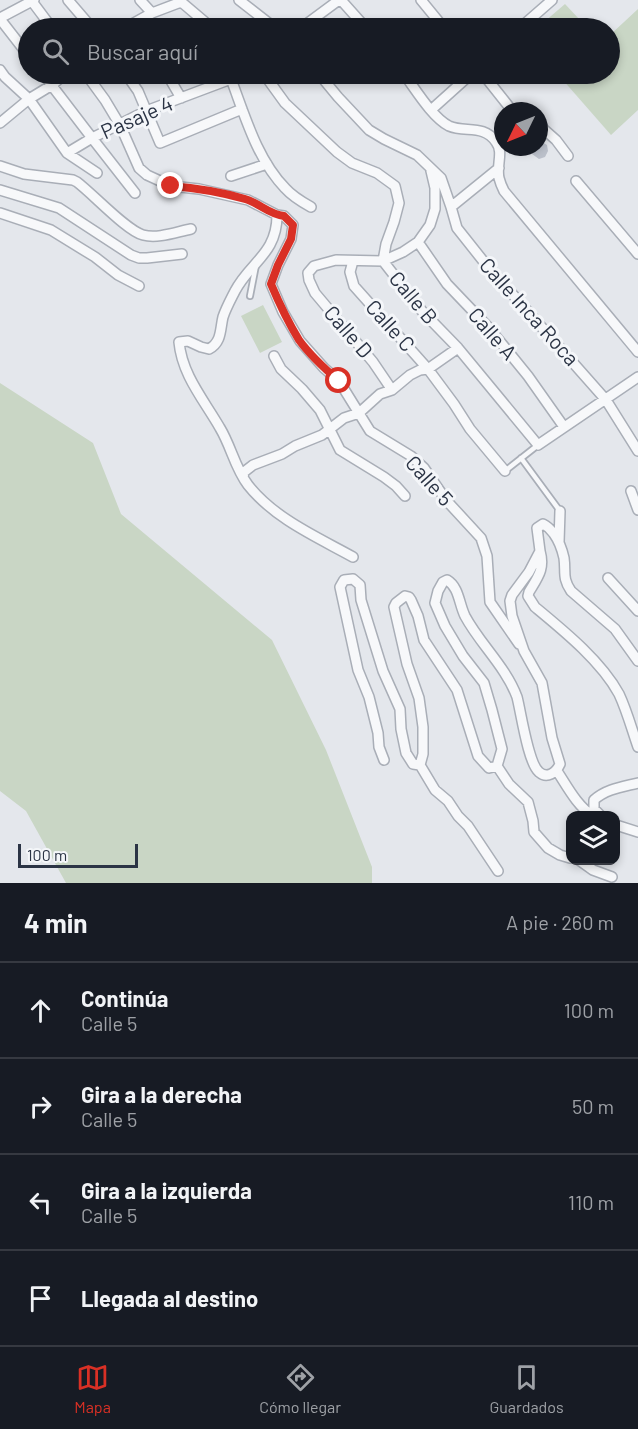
<!DOCTYPE html>
<html lang="es">
<meta charset="utf-8">
<style>
body{margin:0;font-family:Barlow,sans-serif;background:#242831;color:#f1f3f6}
.controls{position:absolute;right:18px;bottom:18px;display:grid;overflow:hidden;border-radius:12px;box-shadow:0 3px 9px #0003}
.controls button{width:54px;height:54px;display:grid;place-items:center;padding:0;border:0;border-bottom:2px solid #363941;background:#171b24;color:#f1f3f6;font:30px sans-serif}
.compass{position:absolute;left:494px;top:102px;width:54px;height:54px;border-radius:50%;background:#171b24;box-shadow:0 3px 9px #0003;rotate:227deg}
.scale{position:absolute;left:18px;bottom:15px;width:120px;box-sizing:border-box;padding-left:6px;border:3px solid #2b3445;border-top:0;font-size:16px;line-height:21px;white-space:nowrap;color:#2b3445;-webkit-text-stroke:4px #f4f6f9;paint-order:stroke}
.stop{position:absolute;width:18px;height:18px;margin:-14px;border:4px solid #d93025;border-radius:50%;background:#fff}
.stop.end{background:#d93025;border-color:#fff;box-shadow:0 2px 6px #0008}
.list{margin:0;padding:0;list-style:none}
h2{display:flex;justify-content:space-between;align-items:center;height:78px;margin:0;padding:0 24px;font-size:26px}
h2 small{font-size:20px;font-weight:400;color:#9ea1a6}
.list li{display:grid;grid-template-columns:39px 1fr auto;gap:18px;align-items:center;box-sizing:border-box;height:96px;padding:0 24px;border-top:2px solid #363941}
.list b{display:block;font-size:22px;white-space:nowrap}
.list p{margin:0;font-size:20px;white-space:nowrap;color:#9ea1a6}
.list em{font-size:20px;font-style:normal;color:#9ea1a6}
.icon{flex:none;width:33px;height:33px;fill:none;stroke:currentColor;stroke-width:2;stroke-linecap:round;stroke-linejoin:round}
.map{position:relative;flex:none;width:638px;height:883px;overflow:hidden}
.search{position:absolute;background:#171b24;box-shadow:0 3px 9px #0003;left:18px;right:18px;top:18px;height:66px;display:flex;align-items:center;gap:15px;box-sizing:border-box;padding:0 21px;border-radius:33px;color:#9ea1a6;font-size:22px}
.sheet{height:462px;background:#171b24}
nav{display:flex;justify-content:space-around;align-items:center;box-sizing:border-box;height:84px;border-top:2px solid #363941;background:#171b24;font-size:16px;color:#9ea1a6}
nav a{display:grid;justify-items:center;gap:3px}
nav .on{color:#d93025}
.map>svg:first-child{display:block}
</style>
<div class="map">
<svg width="638" height="883" viewBox="0 0 638 883">
<rect width="100%" height="100%" fill="#e4e7ec"/>
<!-- green -->
<path fill="#c9d6c5" d="M 565,4 L 580,20 L 570,28 L 537,28 Z
M 638,9 L 638,110 L 611,135 L 562,79 L 568,74 L 610,74 L 610,35 Z
M 263,305 L 282,342 L 260,353 L 241,316 Z
M 0,383 L 93,443 L 121,514 L 272,640 L 326,750 L 372,867 L 372,883 L 66,883 L 26,811 L 0,791 Z"/>
<!-- building -->
<path fill="#bbc0ca" d="M 539,140 L 547,145 L 548,151 L 545,157 L 539,159 L 532,154 L 530,147 L 539,147 Z"/>
<g fill="none" stroke-linecap="round" stroke-linejoin="round">
<defs>
<path id="lane" d="M 250,296 L 256,265
M 521,458 L 560,511
M 505,471 L 538,445"/>
<path id="street" d="M 31,0 L 52,28
M 68,0 L 92,28
M 140,0 L 152,13
M 179,0 L 212,28
M 239,0 L 275,28
M 341,0 L 366,28
M 421,0 L 444,28
M 0,18 L 34,0
M 0,19 L 28,55
M 125,28 L 152,13 L 181,2
M 301,28 L 339,0
M 520,28 L 552,0
M 0,70 L 5,77 L 29,99 L 67,153 L 97,173
M 43,74 L 92,138 L 135,193
M 86,74 L 105,100 L 120,125 L 139,168 L 147,175 L 171,186 L 199,189 L 248,200 L 277,215 L 284,216 L 293,225 L 291,239 L 278,265 L 271,284 L 283,312 L 300,341 L 324,368 L 339,381 L 370,431 L 411,456 L 424,468 L 446,500 L 481,538 L 487,556 L 490,602 L 519,644
M 126,74 L 138,91 L 160,143 L 242,109
M 167,74 L 181,98
M 264,74 L 285,103 L 337,152 L 352,163 L 377,173 L 395,186 L 399,203 L 394,222 L 386,244 L 383,261 L 422,311 L 458,348 L 538,445 L 638,377
M 319,74 L 338,97 L 369,130 L 384,139 L 417,155 L 441,178 L 451,207 L 457,228 L 484,262 L 606,400 L 638,451
M 404,74 C 416,90 432,117 449,126 C 465,133 484,124 496,142 C 504,152 496,166 499,178 C 500,182 502,187 504,191 L 638,352
M 483,74 L 510,108 L 516,111
M 231,79 C 245,116 257,159 285,188 C 292,196 302,202 311,207
M 431,110 L 471,74
M 0,123 L 29,99 L 52,85 L 65,74
M 539,125 L 556,140 L 568,156
M 67,153 L 92,138 L 146,111 L 231,79 L 241,74
M 0,166 L 24,174 L 73,180 L 77,182 C 93,194 127,231 143,235 C 158,239 176,232 191,229
M 231,176 L 267,164
M 576,181 L 638,254
M 0,190 L 59,208 L 131,255 L 139,258 L 147,258 L 182,254
M 451,207 L 499,168
M 0,213 L 51,230 L 95,257 L 118,275 L 139,286
M 277,215 C 277,254 250,262 235,291 C 231,299 226,308 223,317 C 220,329 222,342 209,349 L 201,347 L 188,341 L 179,342 C 182,375 204,400 220,428 C 231,446 235,468 248,485 C 275,519 317,537 353,557
M 418,242 L 447,284 L 489,328 L 528,376 L 564,427
M 353,261 L 350,272 L 354,286 L 428,369 L 454,404 L 470,429 L 505,471
M 274,356 L 281,369 L 302,389 L 320,410 L 340,450 L 384,477 L 396,486 L 405,496
M 392,390 L 373,362 L 315,293 L 309,280 L 308,273 L 314,266 L 336,260 L 383,261 L 403,252 L 418,242 L 430,225 L 435,209 L 435,188 L 431,171
M 243,477 L 244,472 L 253,465 L 282,454 L 295,446 L 322,435 L 344,418 L 359,413 L 380,394 L 392,390 L 410,375 L 420,370 L 428,369 L 458,348
M 631,491 L 638,510
M 559,542 L 560,511
M 540,551 C 545,569 538,577 529,592 L 528,596 L 535,607 C 564,631 601,661 619,694 C 627,711 632,730 638,747
M 608,578 L 638,611
M 384,760 L 379,747 L 378,733 L 369,697 L 358,670 L 340,587 L 344,580 L 353,579 L 360,585 L 361,600 L 383,671 L 400,709 L 401,729 L 406,753 L 413,764 L 420,765
M 497,766 L 489,768 L 478,756 L 457,690 L 424,640 L 418,616 L 411,600 L 409,597 L 405,596 L 396,603 L 394,607 L 407,664 L 419,698 L 423,727 L 423,754 L 420,765 L 435,790 L 448,801 L 458,816 L 468,826 L 498,871
M 557,771 C 567,786 577,806 593,816
M 601,816 L 594,809 L 594,800 C 606,789 622,787 638,783
M 616,825 L 638,832
M 570,858 L 560,855 L 548,848 L 534,832 L 533,821 L 528,802 L 509,784 L 497,766 L 502,749 L 492,710 L 484,683 L 463,656 L 445,626 L 435,603 L 438,591 L 443,582 L 447,580 C 459,587 459,604 465,616 C 480,644 506,667 517,697 C 521,712 528,763 539,772 C 547,779 556,773 560,764 L 552,738 L 542,683 L 524,651 L 512,616 L 510,601 L 512,595 L 529,572 L 540,551 L 537,528 L 543,524 C 549,527 550,529 554,534 C 559,541 562,549 564,558 C 566,572 562,578 571,591 L 615,629 L 638,661
M 579,860 L 593,870 L 612,877"/>
</defs>
<!-- lane casing -->
<use href="#lane" stroke="#a9aeb7" stroke-width="8"/>
<!-- street casing -->
<use href="#street" stroke="#a9aeb7" stroke-width="12"/>
<!-- lane -->
<use href="#lane" stroke="#f7f8fa" stroke-width="4.5"/>
<!-- street -->
<use href="#street" stroke="#f7f8fa" stroke-width="9"/>
</g>
<g fill="none" stroke-linecap="round" stroke-linejoin="round">
<!-- route -->
<path stroke="#d93025" stroke-width="8" d="M 171,186 C 196,188 221,192 245,199 C 259,203 270,215 284,216 L 293,225 L 291,239 L 278,265 L 271,284 C 279,303 288,322 299,340 C 310,355 325,369 339,381"/>
</g>
<g text-anchor="middle" stroke-width="6" stroke-linejoin="round" paint-order="stroke">
<!-- street labels -->
<g font-size="21" fill="#2b3445" stroke="#f4f6f9">
<text transform="translate(137 118) rotate(-24)" y="7">Pasaje 4</text>
<text transform="translate(413 298) rotate(50)" y="7">Calle B</text>
<text transform="translate(529 312) rotate(48)" y="7">Calle Inca Roca</text>
<text transform="translate(390 326) rotate(48)" y="7">Calle C</text>
<text transform="translate(348 332) rotate(49)" y="7">Calle D</text>
<text transform="translate(492 334) rotate(49)" y="7">Calle A</text>
<text transform="translate(429 481) rotate(48)" y="7">Calle 5</text>
</g>
</g>
</svg>
<div class="controls">
<button><svg class="icon" aria-label="layers" viewBox="0 0 24 24"><path d="M12 4l9 5-9 5-9-5zM3 14l9 5 9-5"/></svg></button>
</div>
<svg class="compass" viewBox="-18 -18 36 36"><path d="M0-13l5 13h-10z" fill="#e53935"/><path d="M0 13l5-13h-10z" fill="#9ea1a6"/></svg>
<div class="scale">100 m</div>
<div class="stop" style="left:339px;top:381px"></div>
<div class="stop end" style="left:171px;top:186px"></div>
<div class="search"><svg class="icon" aria-label="search" viewBox="0 0 24 24"><circle cx="10" cy="10" r="6"/><path d="M15 15l6 6"/></svg>Buscar aquí</div>
</div>
<section class="sheet">
<h2>4 min<small>A pie · 260 m</small></h2>
<ul class="list">
<li><svg class="icon" aria-label="ahead" viewBox="0 0 24 24"><path d="M12 20V5M6 11l6-6 6 6"/></svg><div><b>Continúa</b><p>Calle 5</p></div><em>100 m</em></li>
<li><svg class="icon" aria-label="right" viewBox="0 0 24 24"><path d="M7 20v-9h11M14 6l5 5-5 5"/></svg><div><b>Gira a la derecha</b><p>Calle 5</p></div><em>50 m</em></li>
<li><svg class="icon" aria-label="left" viewBox="0 0 24 24"><path d="M17 20v-9H6M10 6l-5 5 5 5"/></svg><div><b>Gira a la izquierda</b><p>Calle 5</p></div><em>110 m</em></li>
<li><svg class="icon" aria-label="arrive" viewBox="0 0 24 24"><path d="M6 21V4h12l-3 4 3 4H6"/></svg><div><b>Llegada al destino</b></div></li>
</ul>
</section>
<nav>
<a class="on"><svg class="icon" aria-label="map" viewBox="0 0 24 24"><path d="M3 6l6-2 6 2 6-2v14l-6 2-6-2-6 2zM9 4v14M15 6v14"/></svg>Mapa</a>
<a><svg class="icon" aria-label="directions" viewBox="0 0 24 24"><path d="M12 3l9 9-9 9-9-9zM9 14v-3h6M13 9l2 2-2 2"/></svg>Cómo llegar</a>
<a><svg class="icon" aria-label="saved" viewBox="0 0 24 24"><path d="M7 4h10v16l-5-4-5 4z"/></svg>Guardados</a>
</nav>
